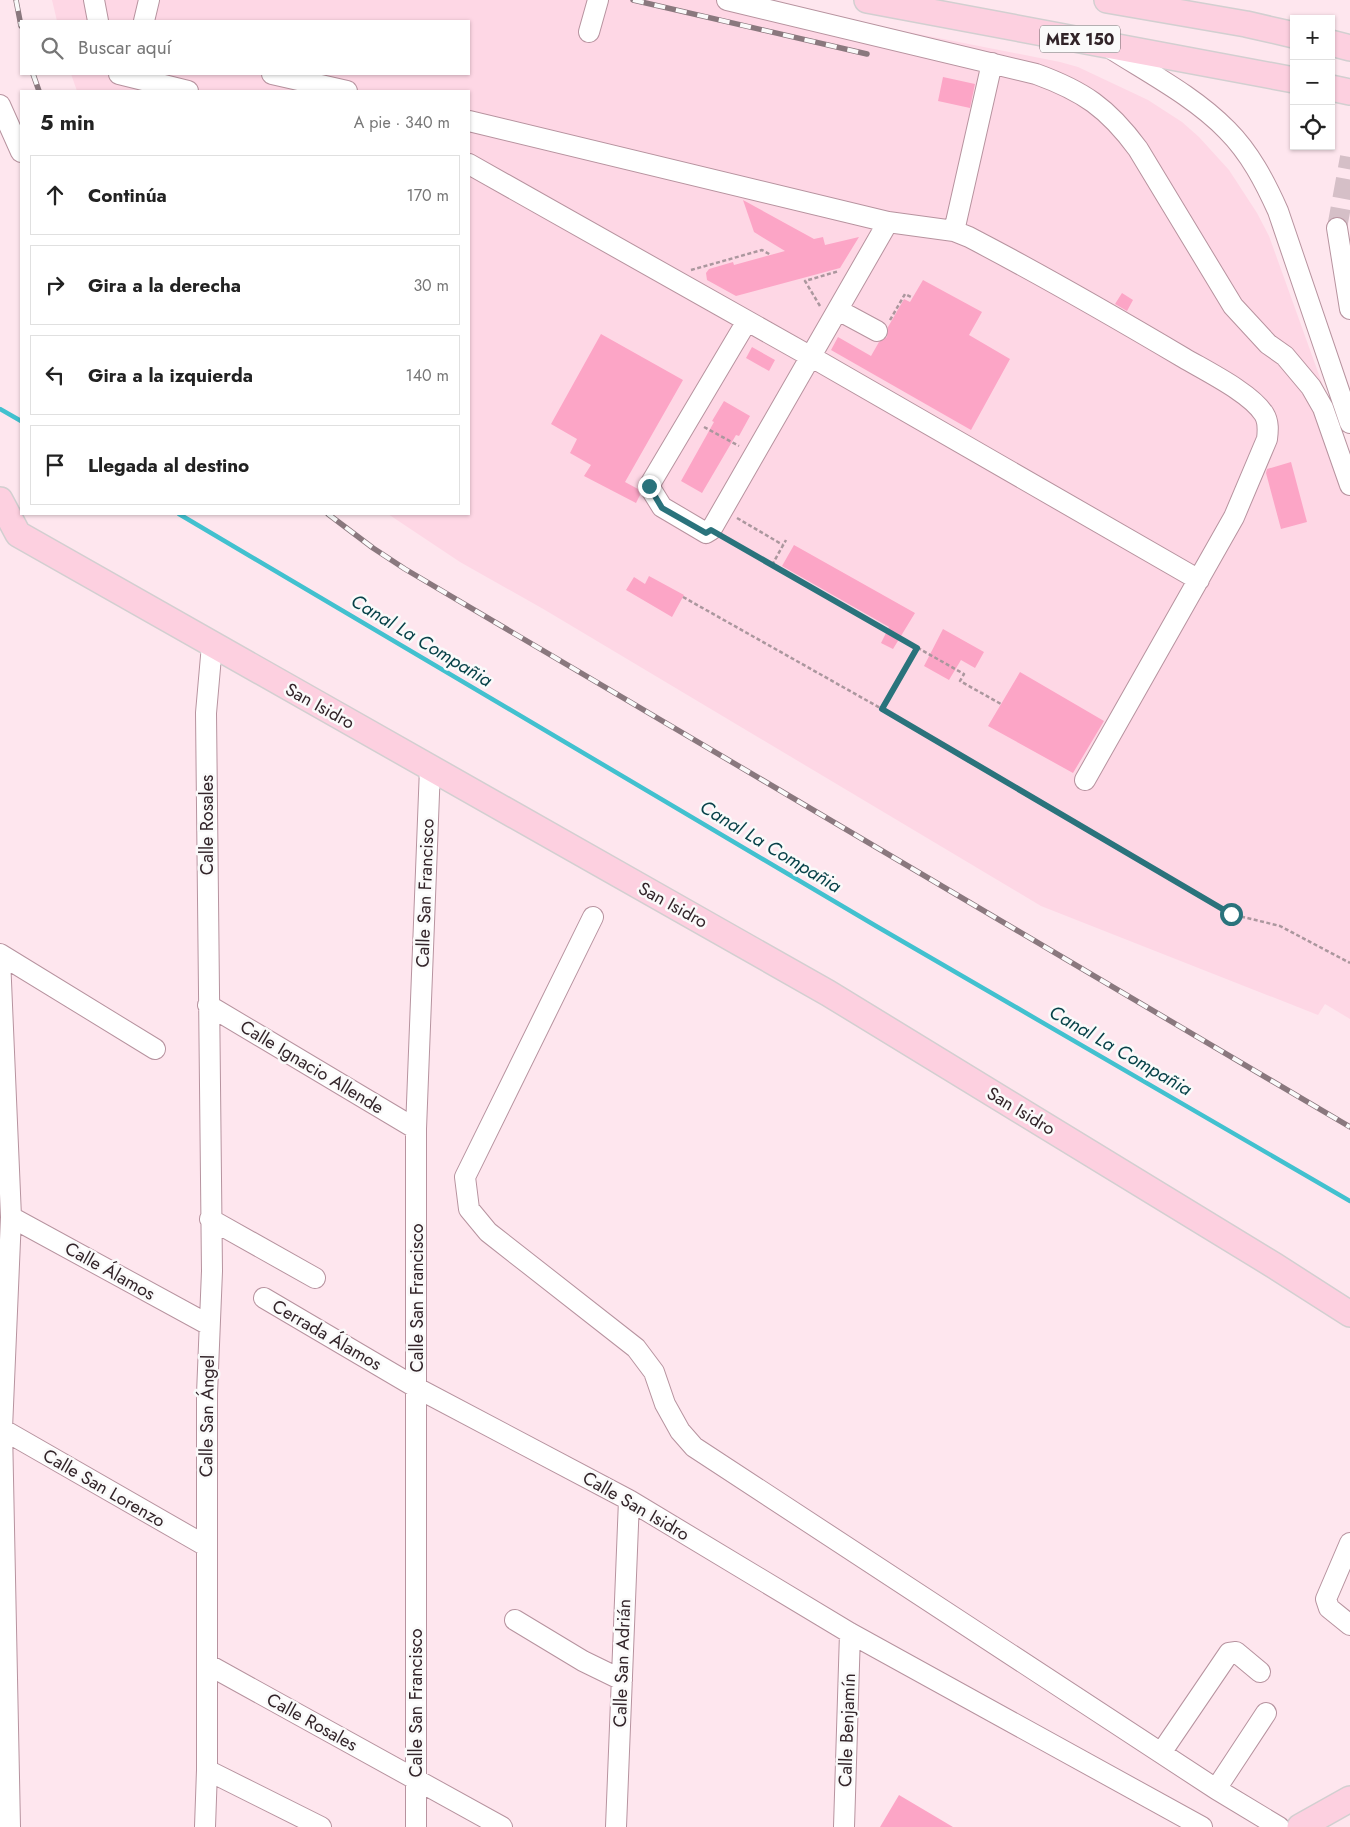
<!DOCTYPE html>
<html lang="es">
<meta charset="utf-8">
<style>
body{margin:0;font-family:Jost,sans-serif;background:#f2f2f2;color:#222}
.controls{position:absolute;right:15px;top:15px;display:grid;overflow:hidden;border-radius:0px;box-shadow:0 1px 4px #0004}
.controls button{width:45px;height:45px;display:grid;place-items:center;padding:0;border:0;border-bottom:1px solid #e0e0e0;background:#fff;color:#222;font:25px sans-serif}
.stop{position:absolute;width:15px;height:15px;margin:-11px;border:4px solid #2a737c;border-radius:50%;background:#fff}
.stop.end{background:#2a737c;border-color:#fff;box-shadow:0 1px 5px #0008}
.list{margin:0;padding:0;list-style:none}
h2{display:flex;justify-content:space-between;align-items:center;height:65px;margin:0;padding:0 20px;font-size:21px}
h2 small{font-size:16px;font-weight:400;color:#767676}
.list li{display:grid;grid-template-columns:32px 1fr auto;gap:15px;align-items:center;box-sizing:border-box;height:80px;margin:0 10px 10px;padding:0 10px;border:1px solid #e0e0e0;border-radius:0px}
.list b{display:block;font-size:19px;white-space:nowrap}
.list em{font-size:16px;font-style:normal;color:#767676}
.icon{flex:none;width:28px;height:28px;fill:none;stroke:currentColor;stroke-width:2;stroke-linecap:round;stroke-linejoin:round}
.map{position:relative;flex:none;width:1350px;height:1827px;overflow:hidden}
.search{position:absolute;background:#fff;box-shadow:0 1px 4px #0004;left:20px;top:20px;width:450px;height:55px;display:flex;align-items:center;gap:12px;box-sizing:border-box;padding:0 18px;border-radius:0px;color:#767676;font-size:19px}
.panel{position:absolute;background:#fff;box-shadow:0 1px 4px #0004;left:20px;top:90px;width:450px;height:425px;border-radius:0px}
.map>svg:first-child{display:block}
</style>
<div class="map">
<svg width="1350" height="1827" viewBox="0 0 1350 1827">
<rect width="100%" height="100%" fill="#fee6ee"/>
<!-- built -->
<path fill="#fed7e5" d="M 52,0 L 763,0 L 847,20 L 1060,62 L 1078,67 L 1148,100 L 1182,122 L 1199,137 L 1229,170 L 1257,213 L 1269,236 L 1350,461 L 1350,1019 L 1325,1004 L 1318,1015 L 1041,906 L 545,610 L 460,562 L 388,514 L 469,514 L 469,91 L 77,91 L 71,74 L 469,74 L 469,21 L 57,21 Z"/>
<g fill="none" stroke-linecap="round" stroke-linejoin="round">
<!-- stream -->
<path stroke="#42c1cf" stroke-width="4.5" d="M 0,409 L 21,421
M 179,514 L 876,926 L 1350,1201"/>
</g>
<!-- building -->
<path fill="#fca5c6" d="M 943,77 L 975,84 L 970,108 L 938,101 Z
M 743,200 L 814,239 L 823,237 L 825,245 L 859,237 L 840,268 L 736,296 L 707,280 L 706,273 L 709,269 L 733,262 L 734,265 L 785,251 L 754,232 Z
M 923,280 L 982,312 L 969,335 L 1010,359 L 971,430 L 831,350 L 838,337 L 871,356 L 879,342 L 887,337 L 888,327 L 904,299 L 910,302 Z
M 1122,293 L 1133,300 L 1127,311 L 1115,304 Z
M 601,334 L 683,380 L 625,482 L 638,489 L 640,495 L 636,503 L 584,476 L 591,465 L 570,453 L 577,439 L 551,424 Z
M 752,347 L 775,360 L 769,371 L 746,358 Z
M 724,401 L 750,416 L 739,436 L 736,435 L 702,493 L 681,481 L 714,422 L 712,421 Z
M 1291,462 L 1307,522 L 1281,529 L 1266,473 L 1267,469 Z
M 794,545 L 915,613 L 893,649 L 881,643 L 889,627 L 782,566 Z
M 649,576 L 684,595 L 672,617 L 626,590 L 634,577 L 645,584 Z
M 943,629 L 984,652 L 975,668 L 961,660 L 949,680 L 924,666 Z
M 1020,672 L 1104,721 L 1073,773 L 988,726 Z
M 899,1795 L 953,1827 L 880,1827 Z"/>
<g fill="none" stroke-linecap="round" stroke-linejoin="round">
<!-- minor-tunnel -->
<path stroke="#d5bfc7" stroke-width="20" stroke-dasharray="20 10" stroke-linecap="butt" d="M 1337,228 L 1350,157"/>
<defs>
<path id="minor" d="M 94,0 L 98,21
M 727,0 L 1036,74 C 1083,91 1108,108 1138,149 L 1233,306 L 1268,344 L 1285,356 L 1311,387 L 1323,408 L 1350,485
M 144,21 L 149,0
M 589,32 L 598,0
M 1110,48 C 1149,73 1195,97 1227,130 C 1250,153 1265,182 1278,211 L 1350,423
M 119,74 L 188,91
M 272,74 L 347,91
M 0,105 L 21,152
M 469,121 L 888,222 L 711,530 L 706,533 L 662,507 L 649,486 L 747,321
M 469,164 L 822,363 L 1199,580
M 888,222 L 954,231 L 969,237 C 1042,275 1113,316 1184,358 C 1206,371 1251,393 1264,414 C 1269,422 1268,431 1267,439 L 1234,517 L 1085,780
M 1337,228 L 1350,309
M 954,231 L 992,63
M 838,310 L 877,331
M 593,917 L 465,1177 L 469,1209 L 488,1232 L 636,1348 L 654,1372 L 665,1404 L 680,1431 L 694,1447 L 1216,1789 L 1279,1827
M 0,954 L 155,1049
M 0,958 L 11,1217 L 2,1429 L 10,1827
M 208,1005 L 416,1129
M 11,1217 L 209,1325
M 210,1219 L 315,1278
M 264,1298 L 417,1388 L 629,1500 L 850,1633 L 1202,1827
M 2,1429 L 206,1546
M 1350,1543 L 1326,1599 L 1329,1608 L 1350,1625
M 515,1620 L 583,1661 L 622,1680
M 207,1664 L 502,1827
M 1161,1753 L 1229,1653 L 1236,1652 L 1260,1672
M 207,1770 L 321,1827
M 1216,1789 L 1266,1713
M 205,1827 L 207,1770 L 207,1394 L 212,1271 L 206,713 L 212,645
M 416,1827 L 416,1129 L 430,768
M 616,1827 L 629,1500
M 844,1827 L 850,1633"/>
<path id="major" d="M 867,0 L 1294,80
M 1107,0 L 1246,24 L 1294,35
M 1331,43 L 1350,48
M 1331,88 L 1350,92
M 0,500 L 18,534 L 828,993 L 1275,1266 L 1350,1314
M 1300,1827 L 1350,1799"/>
</defs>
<!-- minor casing -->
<use href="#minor" stroke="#b7939f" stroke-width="22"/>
<!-- major casing -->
<use href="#major" stroke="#d2cfd0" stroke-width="28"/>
<!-- path -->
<path stroke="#ab979e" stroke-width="2.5" stroke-dasharray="4 2.5" stroke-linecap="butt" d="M 691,270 L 762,250 L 771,255
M 820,306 L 805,281 L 839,271
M 890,320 L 905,294 L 913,298
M 704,427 L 739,446
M 737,518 L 783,545
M 725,539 L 964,674 L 960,681 L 1001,704
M 772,565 L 786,540
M 683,597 L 882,709 L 1231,914 L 1280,926 L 1350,963
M 882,709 L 917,648"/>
<!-- minor -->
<use href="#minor" stroke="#fff" stroke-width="20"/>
<!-- major -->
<use href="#major" stroke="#fdd0e0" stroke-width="25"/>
<defs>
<path id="rail" d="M 16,0 L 21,26
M 633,0 L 867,54
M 33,74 L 39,91
M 328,514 L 373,548 L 405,569 L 1350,1127"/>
</defs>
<!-- rail casing -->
<use href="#rail" stroke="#8a787e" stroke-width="5.5"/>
<!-- rail -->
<use href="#rail" stroke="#fafafa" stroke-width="4" stroke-dasharray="11" stroke-linecap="butt"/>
</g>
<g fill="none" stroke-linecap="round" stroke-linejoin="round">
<!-- route -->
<path stroke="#2a737c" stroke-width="6" d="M 649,486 L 662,508 L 706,533 L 711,530 L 917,648 L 882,709 L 1231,914"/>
</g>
<g text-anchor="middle" stroke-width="5" stroke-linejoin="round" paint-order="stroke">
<!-- shield labels -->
<rect fill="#fafafa" stroke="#6e6468" stroke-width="1" x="1040" y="25.5" width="80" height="27" rx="4"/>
<g font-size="16" font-weight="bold" fill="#322429">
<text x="1080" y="45">MEX 150</text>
</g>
<!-- street labels -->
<g font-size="18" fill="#322429" stroke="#fafafa">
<text transform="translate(320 706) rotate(29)" y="6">San Isidro</text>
<text transform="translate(207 825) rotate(-90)" y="6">Calle Rosales</text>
<text transform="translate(425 893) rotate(-88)" y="6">Calle San Francisco</text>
<text transform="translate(673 905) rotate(29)" y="6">San Isidro</text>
<text transform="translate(312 1067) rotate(31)" y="6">Calle Ignacio Allende</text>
<text transform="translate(1021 1111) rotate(31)" y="6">San Isidro</text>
<text transform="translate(110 1271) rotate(29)" y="6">Calle Álamos</text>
<text transform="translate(417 1298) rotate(-90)" y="6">Calle San Francisco</text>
<text transform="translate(327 1335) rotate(30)" y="6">Cerrada Álamos</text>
<text transform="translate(207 1416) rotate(-89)" y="6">Calle San Ángel</text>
<text transform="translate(104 1488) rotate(30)" y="6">Calle San Lorenzo</text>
<text transform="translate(636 1506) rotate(30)" y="6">Calle San Isidro</text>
<text transform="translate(622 1663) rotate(-88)" y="6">Calle San Adrián</text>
<text transform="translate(416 1703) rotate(-90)" y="6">Calle San Francisco</text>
<text transform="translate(312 1722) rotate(29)" y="6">Calle Rosales</text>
<text transform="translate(847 1730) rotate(-88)" y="6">Calle Benjamín</text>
</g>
<!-- water labels -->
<g font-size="19" font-style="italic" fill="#084249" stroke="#fafafa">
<text transform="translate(422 640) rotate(31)" y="7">Canal La Compañia</text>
<text transform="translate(771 846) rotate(31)" y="7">Canal La Compañia</text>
<text transform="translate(1121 1050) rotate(30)" y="7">Canal La Compañia</text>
</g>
</g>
</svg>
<div class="controls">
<button>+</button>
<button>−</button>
<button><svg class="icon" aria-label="locate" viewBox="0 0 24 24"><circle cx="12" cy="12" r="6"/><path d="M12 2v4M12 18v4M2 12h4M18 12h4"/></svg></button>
</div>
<div class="stop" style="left:1231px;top:914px"></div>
<div class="stop end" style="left:649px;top:486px"></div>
<div class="search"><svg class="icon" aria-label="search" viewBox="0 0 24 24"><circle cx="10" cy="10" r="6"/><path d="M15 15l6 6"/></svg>Buscar aquí</div>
<section class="panel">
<h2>5 min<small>A pie · 340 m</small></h2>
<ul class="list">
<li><svg class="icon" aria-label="ahead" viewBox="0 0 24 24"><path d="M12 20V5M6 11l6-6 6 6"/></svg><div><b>Continúa</b></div><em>170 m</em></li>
<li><svg class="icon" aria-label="right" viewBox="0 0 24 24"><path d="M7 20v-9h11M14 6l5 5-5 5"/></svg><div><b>Gira a la derecha</b></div><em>30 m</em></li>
<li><svg class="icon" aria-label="left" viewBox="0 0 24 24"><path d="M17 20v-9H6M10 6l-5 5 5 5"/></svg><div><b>Gira a la izquierda</b></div><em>140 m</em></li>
<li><svg class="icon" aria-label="arrive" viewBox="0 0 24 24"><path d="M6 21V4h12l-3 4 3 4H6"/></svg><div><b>Llegada al destino</b></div></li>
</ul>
</section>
</div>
